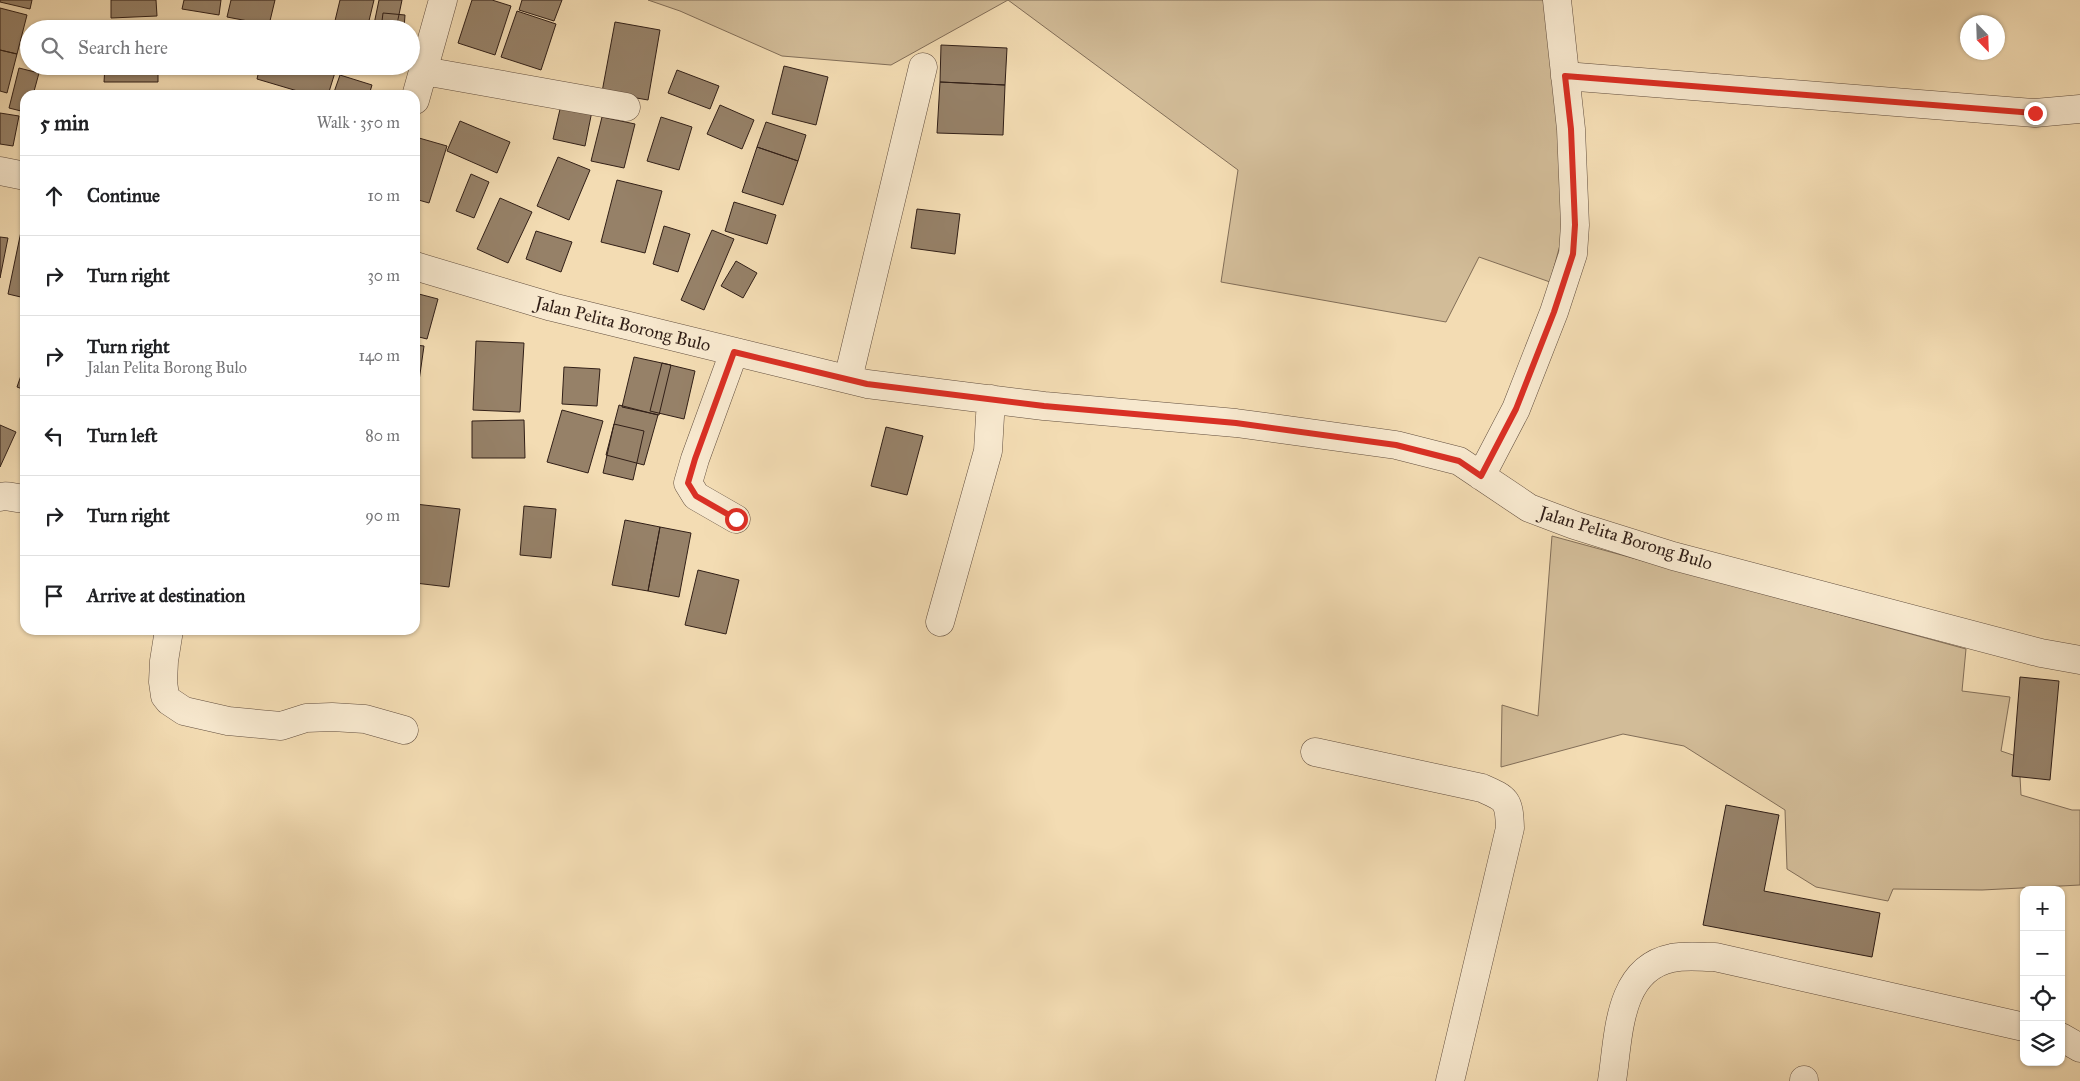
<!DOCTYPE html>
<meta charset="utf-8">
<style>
body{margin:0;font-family:"IM FELL Great Primer",serif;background:#f6f6f6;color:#202124}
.controls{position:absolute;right:15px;bottom:15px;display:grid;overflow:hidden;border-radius:10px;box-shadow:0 1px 4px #0004}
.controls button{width:45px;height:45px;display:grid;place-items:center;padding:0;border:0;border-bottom:1px solid #e0e0e0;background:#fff;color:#202124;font:25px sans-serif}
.compass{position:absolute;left:1960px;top:15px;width:45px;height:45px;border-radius:50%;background:#fff;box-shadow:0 1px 4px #0004;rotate:157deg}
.stop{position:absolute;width:15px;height:15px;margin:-11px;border:4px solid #d93025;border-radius:50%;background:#fff}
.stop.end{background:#d93025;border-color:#fff;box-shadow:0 1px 5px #0008}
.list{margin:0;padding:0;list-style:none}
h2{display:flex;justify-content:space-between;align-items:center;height:65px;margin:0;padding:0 20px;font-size:21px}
h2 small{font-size:16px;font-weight:400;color:#757577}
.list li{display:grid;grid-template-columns:32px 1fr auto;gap:15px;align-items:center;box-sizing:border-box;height:80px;padding:0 20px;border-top:1px solid #e0e0e0}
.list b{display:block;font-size:19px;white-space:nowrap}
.list p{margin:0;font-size:16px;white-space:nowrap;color:#757577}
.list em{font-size:16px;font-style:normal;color:#757577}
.icon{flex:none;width:28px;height:28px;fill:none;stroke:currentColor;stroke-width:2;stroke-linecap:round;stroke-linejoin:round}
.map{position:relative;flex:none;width:2080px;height:1081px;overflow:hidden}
.search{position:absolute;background:#fff;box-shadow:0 1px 4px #0004;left:20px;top:20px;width:400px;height:55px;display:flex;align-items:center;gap:12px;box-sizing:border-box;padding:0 18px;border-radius:28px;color:#757577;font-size:19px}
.panel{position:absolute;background:#fff;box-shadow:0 1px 4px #0004;left:20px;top:90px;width:400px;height:545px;border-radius:15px}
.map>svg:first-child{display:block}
</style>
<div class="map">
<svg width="2080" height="1081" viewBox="0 0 2080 1081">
<rect width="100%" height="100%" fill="#f3dcb3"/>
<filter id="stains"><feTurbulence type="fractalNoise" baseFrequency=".004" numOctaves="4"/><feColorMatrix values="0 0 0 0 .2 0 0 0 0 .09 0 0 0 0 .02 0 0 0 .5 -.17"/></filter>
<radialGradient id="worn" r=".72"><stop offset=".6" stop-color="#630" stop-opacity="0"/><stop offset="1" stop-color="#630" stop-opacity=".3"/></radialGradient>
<!-- green -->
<path fill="#d2bc98" stroke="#826e58" d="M 648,0 L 1563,0 L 1573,197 L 1550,282 L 1479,257 L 1446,322 L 1221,282 L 1238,170 L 1008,0 L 891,65 L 782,56 L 680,11 Z
M 1552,536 L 1966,649 L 1962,691 L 2010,697 L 2001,751 L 2019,757 L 2021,795 L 2072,810 L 2080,810 L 2080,885 L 1982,890 L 1893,889 L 1888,901 L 1816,887 L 1787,869 L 1785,810 L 1684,746 L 1623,734 L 1501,767 L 1502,705 L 1538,716 Z"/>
<!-- building -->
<path fill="#968168" stroke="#311f17" d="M 0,0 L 32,0 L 30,9 L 0,2 Z
M 111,0 L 156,0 L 157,16 L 111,18 Z
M 184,0 L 221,0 L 219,15 L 182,9 Z
M 231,0 L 275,0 L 269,25 L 227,17 Z
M 340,0 L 374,0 L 367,29 L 333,29 Z
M 379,0 L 402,0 L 396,29 L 373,29 Z
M 472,0 L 492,0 L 511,6 L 495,55 L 458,43 Z
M 522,0 L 562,0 L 554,21 L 519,10 Z
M 0,8 L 27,15 L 17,54 L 0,50 Z
M 517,11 L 556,24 L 541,70 L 501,57 Z
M 383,13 L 405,15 L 404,29 L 381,29 Z
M 615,22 L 660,30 L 648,100 L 602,92 Z
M 114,24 L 163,25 L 163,29 L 113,29 Z
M 941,45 L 1007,48 L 1005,85 L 940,82 Z
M 0,50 L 17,54 L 7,93 L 0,91 Z
M 105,66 L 158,66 L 158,82 L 104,82 Z
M 260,66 L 337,66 L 328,95 L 311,95 L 257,79 Z
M 784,66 L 828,77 L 816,125 L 772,114 Z
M 19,68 L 39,73 L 33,95 L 25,95 L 25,112 L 9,108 Z
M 677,70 L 719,86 L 710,109 L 668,93 Z
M 340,75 L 372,85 L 369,95 L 333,95 Z
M 940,82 L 1005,85 L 1003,135 L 937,133 Z
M 561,105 L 592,111 L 585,146 L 553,139 Z
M 720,105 L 754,120 L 742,149 L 707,134 Z
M 0,113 L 19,116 L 13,146 L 0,144 Z
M 602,117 L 635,124 L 624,168 L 591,161 Z
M 661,117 L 692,127 L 679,170 L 647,161 Z
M 460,121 L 510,142 L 497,173 L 447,151 Z
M 766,122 L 806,135 L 798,161 L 757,147 Z
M 419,138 L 447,146 L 429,203 L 415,199 L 415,150 Z
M 757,147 L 798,161 L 783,205 L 742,192 Z
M 558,157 L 590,170 L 569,220 L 537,206 Z
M 471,174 L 489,182 L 474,218 L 456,211 Z
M 617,180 L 662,191 L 645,253 L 601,242 Z
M 500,198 L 532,212 L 508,263 L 477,249 Z
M 734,202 L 776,215 L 767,244 L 725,231 Z
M 917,209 L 960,214 L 955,254 L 911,248 Z
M 23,222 L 25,222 L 25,298 L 8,294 Z
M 664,226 L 690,234 L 678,272 L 653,264 Z
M 712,230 L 734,239 L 704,310 L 681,300 Z
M 536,231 L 572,242 L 561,272 L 526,259 Z
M 0,237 L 8,238 L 0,278 Z
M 736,261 L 757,273 L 743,298 L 721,286 Z
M 415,293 L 438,299 L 427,339 L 415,336 Z
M 476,341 L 524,343 L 520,412 L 473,410 Z
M 415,345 L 424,346 L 419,381 L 415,380 Z
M 634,357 L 671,365 L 659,415 L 622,407 Z
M 662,363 L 695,371 L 684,419 L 650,411 Z
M 25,364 L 25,390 L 17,387 Z
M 564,367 L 600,369 L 597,406 L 562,404 Z
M 619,405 L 658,415 L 644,465 L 606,455 Z
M 562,410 L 603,421 L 588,473 L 547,462 Z
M 524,420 L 525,458 L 472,458 L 472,421 Z
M 614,424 L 644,431 L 633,480 L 603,473 Z
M 0,425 L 16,432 L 0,467 Z
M 886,427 L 923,436 L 907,495 L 871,486 Z
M 415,504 L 460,509 L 449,587 L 415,583 Z
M 524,506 L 556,509 L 551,558 L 520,555 Z
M 625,520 L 660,527 L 648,591 L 612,585 Z
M 660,527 L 691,533 L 679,597 L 648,591 Z
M 698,570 L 739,580 L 726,634 L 685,625 Z
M 2020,677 L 2059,681 L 2050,780 L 2012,776 Z
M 1726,805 L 1779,815 L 1764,891 L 1880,913 L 1872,957 L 1703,925 Z"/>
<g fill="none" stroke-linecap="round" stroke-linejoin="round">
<defs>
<path id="minor" d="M 424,71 L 626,107
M 1565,76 L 2035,113 L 2080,109
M 415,100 L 443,0
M 0,171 L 25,176
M 415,266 L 552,307 L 867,384 L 1044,406 L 1236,423 L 1396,445 L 1459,461 L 1529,508 L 1574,525 L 1673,556 L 2041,653 L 2080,660
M 734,352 L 695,459 L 688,483 L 696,496 L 736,519
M 848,379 L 923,67
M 1481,476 L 1516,409 L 1554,312 L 1573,254 L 1575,225 L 1571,129 L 1557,0
M 0,497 C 9,494 16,500 25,498
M 940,622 L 988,451 L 991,399
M 169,630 L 164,661 L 163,682 L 165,696 L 169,701 L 184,711 L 228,721 L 281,726 L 306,718 L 332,717 L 365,719 L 404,730
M 1315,752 L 1482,788 C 1507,799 1509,800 1510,828 L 1450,1081
M 2061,1037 L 2080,1048
M 1612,1081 C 1619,1037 1617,969 1672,958 C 1685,955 1701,957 1715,957 L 2024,1027
M 1804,1081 L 1804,1080"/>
</defs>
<!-- minor casing -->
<use href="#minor" stroke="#624e3e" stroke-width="29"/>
<!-- minor -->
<use href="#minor" stroke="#f7e8ce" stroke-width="28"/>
</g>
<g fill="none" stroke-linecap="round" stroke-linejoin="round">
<!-- route -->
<path stroke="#d93025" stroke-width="6" d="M 736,519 L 696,496 L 688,483 L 695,459 L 734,352 L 867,384 L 1044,406 L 1236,423 L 1396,445 L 1459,461 L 1481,476 L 1516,409 L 1554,312 L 1573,254 L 1575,225 L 1571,129 L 1565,76 L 2035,113"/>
</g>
<g text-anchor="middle" stroke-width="5" stroke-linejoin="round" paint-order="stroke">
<!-- street labels -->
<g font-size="18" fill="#311f17" stroke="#f7e8ce">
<text transform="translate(623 324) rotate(14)" y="6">Jalan Pelita Borong Bulo</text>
<text transform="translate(1626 538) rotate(17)" y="6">Jalan Pelita Borong Bulo</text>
</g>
</g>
<rect width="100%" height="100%" filter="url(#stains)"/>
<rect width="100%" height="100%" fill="url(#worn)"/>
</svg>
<div class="controls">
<button>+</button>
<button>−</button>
<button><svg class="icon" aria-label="locate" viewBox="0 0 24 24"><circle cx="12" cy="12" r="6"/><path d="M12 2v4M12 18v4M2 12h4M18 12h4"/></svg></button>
<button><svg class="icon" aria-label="layers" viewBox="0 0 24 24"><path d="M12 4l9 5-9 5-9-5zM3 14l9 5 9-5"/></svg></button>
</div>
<svg class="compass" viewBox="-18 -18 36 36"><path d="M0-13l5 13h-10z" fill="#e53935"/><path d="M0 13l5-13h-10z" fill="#757577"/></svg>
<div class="stop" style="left:736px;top:519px"></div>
<div class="stop end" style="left:2035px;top:113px"></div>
<div class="search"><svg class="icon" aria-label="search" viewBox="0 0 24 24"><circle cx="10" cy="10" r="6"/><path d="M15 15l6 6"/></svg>Search here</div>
<section class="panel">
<h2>5 min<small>Walk · 350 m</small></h2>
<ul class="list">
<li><svg class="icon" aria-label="ahead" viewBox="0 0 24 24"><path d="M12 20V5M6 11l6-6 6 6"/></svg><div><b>Continue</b></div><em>10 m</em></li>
<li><svg class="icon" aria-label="right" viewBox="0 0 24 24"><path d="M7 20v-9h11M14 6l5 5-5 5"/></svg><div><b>Turn right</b></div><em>30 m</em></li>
<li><svg class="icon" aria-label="right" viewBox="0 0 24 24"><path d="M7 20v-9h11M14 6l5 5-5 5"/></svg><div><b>Turn right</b><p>Jalan Pelita Borong Bulo</p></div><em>140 m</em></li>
<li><svg class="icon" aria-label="left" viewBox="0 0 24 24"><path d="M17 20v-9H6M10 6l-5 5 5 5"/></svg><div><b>Turn left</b></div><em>80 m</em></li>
<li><svg class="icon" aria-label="right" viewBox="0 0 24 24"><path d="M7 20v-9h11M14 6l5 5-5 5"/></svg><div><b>Turn right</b></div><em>90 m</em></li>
<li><svg class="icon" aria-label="arrive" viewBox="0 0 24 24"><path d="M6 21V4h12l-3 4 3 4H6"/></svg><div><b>Arrive at destination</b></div></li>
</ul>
</section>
</div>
